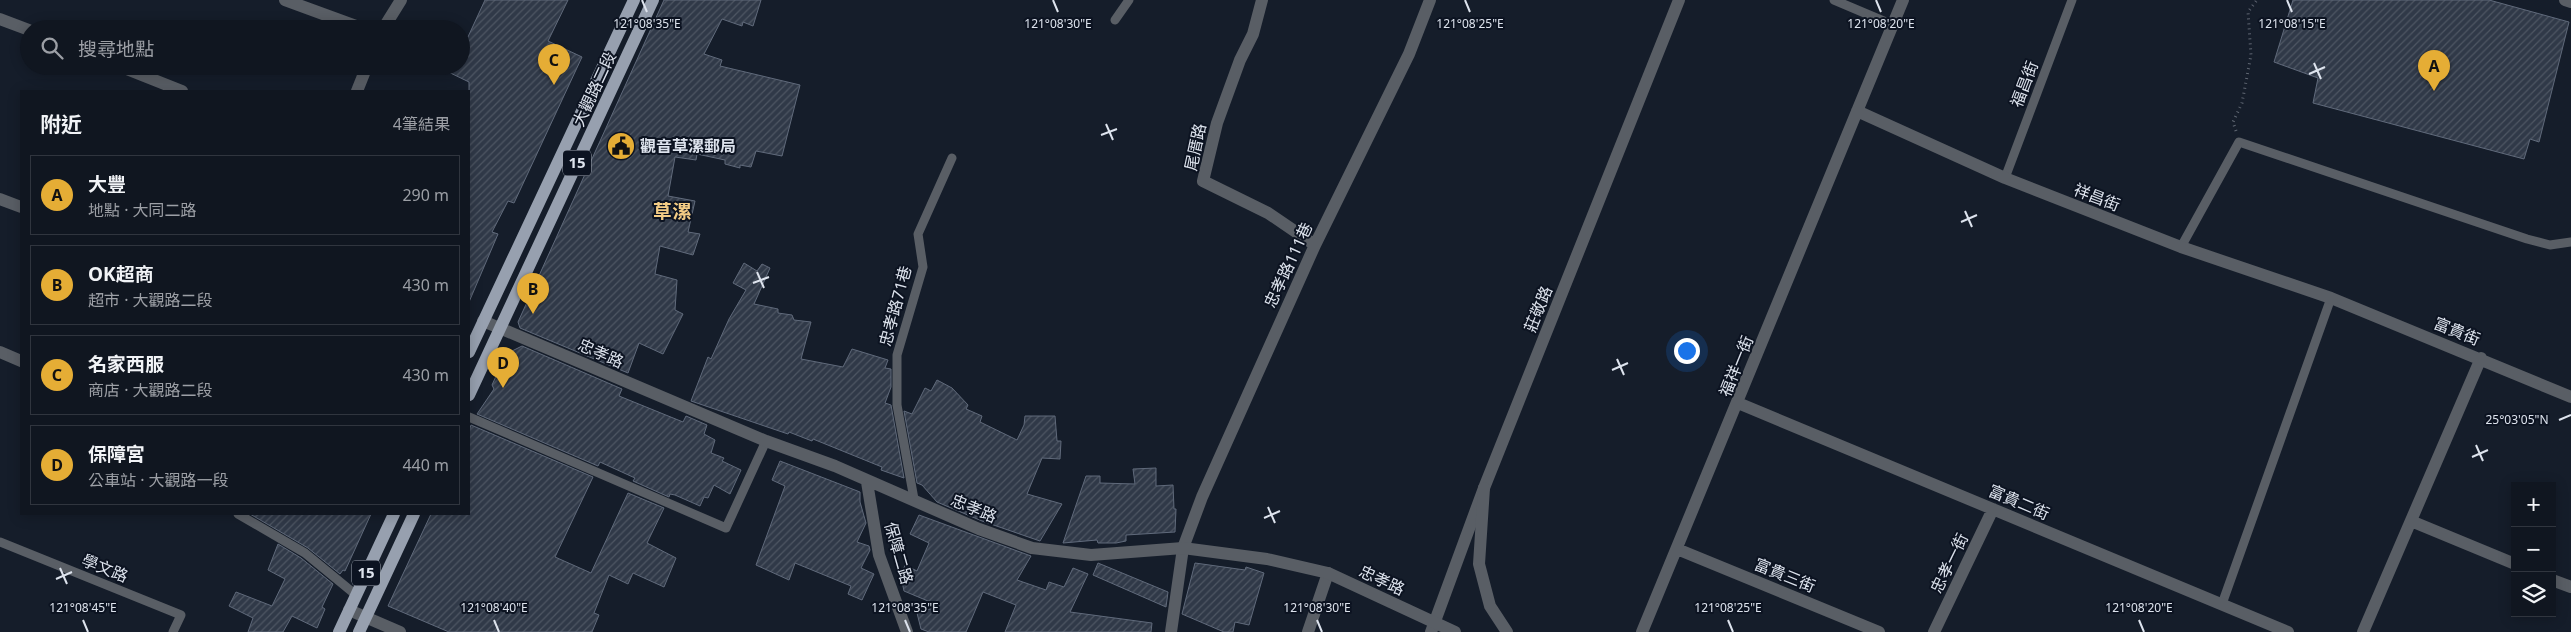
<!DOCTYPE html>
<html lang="zh-TW">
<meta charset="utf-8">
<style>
body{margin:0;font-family:"Noto Sans","Noto Sans TC",sans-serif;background:#191f29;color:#f1f3f6}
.controls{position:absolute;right:15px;bottom:15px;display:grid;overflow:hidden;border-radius:0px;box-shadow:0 2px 12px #0003}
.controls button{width:45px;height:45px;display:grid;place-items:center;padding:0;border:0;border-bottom:1px solid #30353e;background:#101620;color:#f1f3f6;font:25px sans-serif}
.you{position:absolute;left:1686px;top:350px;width:18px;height:18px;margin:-12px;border:4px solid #fff;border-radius:50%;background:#1a73e8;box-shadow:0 0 0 8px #1a73e833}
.badge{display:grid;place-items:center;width:32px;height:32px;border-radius:50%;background:#e5ad35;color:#111;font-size:16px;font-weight:700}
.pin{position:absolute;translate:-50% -41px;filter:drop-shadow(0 1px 2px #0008)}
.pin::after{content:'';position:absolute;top:26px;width:18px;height:15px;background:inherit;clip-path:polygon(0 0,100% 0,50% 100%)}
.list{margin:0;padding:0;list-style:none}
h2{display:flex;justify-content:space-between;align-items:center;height:65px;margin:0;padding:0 20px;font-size:21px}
h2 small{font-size:16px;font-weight:400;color:#9c9fa5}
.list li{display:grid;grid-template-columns:32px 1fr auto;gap:15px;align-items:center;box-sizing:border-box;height:80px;margin:0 10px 10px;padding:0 10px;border:1px solid #30353e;border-radius:0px}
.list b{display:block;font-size:19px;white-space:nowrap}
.list p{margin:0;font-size:16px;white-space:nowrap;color:#9c9fa5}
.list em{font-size:16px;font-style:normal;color:#9c9fa5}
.icon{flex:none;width:28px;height:28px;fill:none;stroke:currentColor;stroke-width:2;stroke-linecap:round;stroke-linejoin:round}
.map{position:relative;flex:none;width:2571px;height:632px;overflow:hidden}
.search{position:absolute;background:#101620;box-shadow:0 2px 12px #0003;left:20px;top:20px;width:450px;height:55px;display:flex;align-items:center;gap:12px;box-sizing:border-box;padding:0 18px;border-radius:28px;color:#9c9fa5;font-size:19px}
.panel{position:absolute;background:#101620;box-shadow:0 2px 12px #0003;left:20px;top:90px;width:450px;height:425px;border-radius:0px}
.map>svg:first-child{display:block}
</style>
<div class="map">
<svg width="2571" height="632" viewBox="0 0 2571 632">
<defs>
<pattern id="building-hatch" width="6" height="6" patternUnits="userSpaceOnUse" patternTransform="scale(1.25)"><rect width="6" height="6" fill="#303948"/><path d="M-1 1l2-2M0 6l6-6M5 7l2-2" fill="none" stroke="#4e5663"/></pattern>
</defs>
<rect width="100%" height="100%" fill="#151d2a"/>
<!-- building -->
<path fill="url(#building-hatch)" stroke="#606a7b" d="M 485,0 L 568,0 L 548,41 L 582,57 L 514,203 L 508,201 L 492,232 L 498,234 L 469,302 L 469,82 L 436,66 L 461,66 L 461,52 Z
M 664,0 L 761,0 L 753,26 L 743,22 L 742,26 L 722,19 L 704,54 L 722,60 L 720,66 L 800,85 L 782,156 L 756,151 L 751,167 L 740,165 L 740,168 L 725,164 L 725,160 L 697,154 L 696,160 L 675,157 L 668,196 L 695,201 L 688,232 L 700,234 L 693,255 L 660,246 L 655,274 L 677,280 L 675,310 L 683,314 L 663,354 L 639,343 L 628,373 L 520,328 L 518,322 Z
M 2293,0 L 2489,0 L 2569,22 L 2539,142 L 2530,139 L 2524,159 L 2313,103 L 2318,78 L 2274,62 Z
M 744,263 L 757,271 L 762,264 L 770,268 L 754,304 L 778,309 L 778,313 L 792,315 L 794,320 L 811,322 L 801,359 L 843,367 L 852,349 L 888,360 L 885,368 L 891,369 L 891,387 L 885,403 L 891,405 L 904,478 L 881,470 L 882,467 L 813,439 L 812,441 L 789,432 L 788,434 L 691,401 L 708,357 L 711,359 L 729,319 L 746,290 L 733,283 Z
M 522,346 L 622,389 L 619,396 L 683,422 L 686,416 L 707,425 L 704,434 L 715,440 L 711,453 L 724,458 L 722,461 L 741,470 L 730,494 L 714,485 L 708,498 L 704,497 L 700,506 L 675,495 L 670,494 L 669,497 L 633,481 L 635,478 L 600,462 L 598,466 L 477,414 L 494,389 L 492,385 L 506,354 Z
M 937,380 L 952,388 L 968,405 L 966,409 L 982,416 L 980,422 L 1017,440 L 1024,425 L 1025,416 L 1055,416 L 1057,441 L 1061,441 L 1060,459 L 1042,458 L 1027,494 L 1062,504 L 1040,541 L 982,521 L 937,502 L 922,485 L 917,483 L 904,411 L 912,414 L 925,388 L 931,391 Z
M 471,425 L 593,477 L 555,557 L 591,573 L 628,493 L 664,508 L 647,543 L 676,558 L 664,587 L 633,573 L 628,584 L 609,575 L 594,613 L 599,615 L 592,632 L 449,632 L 388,606 L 431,514 L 469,514 L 469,431 Z
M 780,461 L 860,492 L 860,502 L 866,523 L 857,542 L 869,546 L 870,550 L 861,568 L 874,574 L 862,600 L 848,594 L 851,586 L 795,563 L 789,580 L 756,565 L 785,486 L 772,480 Z
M 1156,468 L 1156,486 L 1173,485 L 1174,509 L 1176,509 L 1175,532 L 1126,535 L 1126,541 L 1116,543 L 1098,543 L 1097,540 L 1063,543 L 1086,476 L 1100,476 L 1100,483 L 1135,484 L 1133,469 Z
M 250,514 L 371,514 L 345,571 L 343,570 L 340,574 L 308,548 Z
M 919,515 L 1031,556 L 1017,580 L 1046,590 L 1049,582 L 1064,587 L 1073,568 L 1088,574 L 1070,612 L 1152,623 L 1151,632 L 1005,632 L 1016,605 L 983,592 L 966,632 L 929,632 L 921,629 L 917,613 L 940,606 L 904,591 L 901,577 L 905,565 L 917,571 L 929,543 L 910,534 Z
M 278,544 L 301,558 L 333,584 L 322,607 L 325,609 L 317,628 L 292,616 L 283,632 L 248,632 L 253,618 L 229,606 L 236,592 L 272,606 L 285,579 L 268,570 Z
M 1098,563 L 1168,592 L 1166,607 L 1093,575 Z
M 1195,563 L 1245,570 L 1246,567 L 1264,573 L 1249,625 L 1235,622 L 1233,632 L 1224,632 L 1182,614 Z"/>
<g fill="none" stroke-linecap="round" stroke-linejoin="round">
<!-- path -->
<path stroke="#5f6672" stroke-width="3" stroke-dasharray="1 4" stroke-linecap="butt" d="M 2236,131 L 2233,122 L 2242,103 L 2251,55 L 2248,12 L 2257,0"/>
<!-- service -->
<path stroke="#595e65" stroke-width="9" d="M 1834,0 L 1893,25
M 1115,20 L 1129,0
M 2005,178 L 2072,0
M 2181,247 L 2239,142 L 2527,239 L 2550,245 L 2571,242
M 469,417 L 726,528 L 766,441
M 914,499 L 897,405 L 897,355 L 923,267 L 918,234 L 952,158
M 238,514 L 305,553 L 356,595
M 0,542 L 181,615 L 173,632
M 2222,604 L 2331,298"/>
<!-- minor -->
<path stroke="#595e65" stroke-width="12" d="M 285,0 L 364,29
M 1262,0 L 1253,34 L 1240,60 L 1217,123 L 1203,181 L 1268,213 L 1315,245
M 2565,0 L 2571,2
M 0,19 L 29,30
M 383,29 L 401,0
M 119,66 L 182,91
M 357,91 L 367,66
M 1857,111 L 2005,178 L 2181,247 L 2331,298 L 2571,397
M 0,199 L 21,207
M 0,352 L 21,361
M 1738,403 L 2288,632
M 2411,521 L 2515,564
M 1677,549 L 1879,632
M 2552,580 L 2571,587
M 349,610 L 400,632
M 1171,632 L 1183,548 L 1202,497 L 1315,245 L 1409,54 L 1430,0
M 1308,632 L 1328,573
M 1431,632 L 1484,488 L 1679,0
M 1642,632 L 1903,0
M 1934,632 L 1993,509
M 2363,632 L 2481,358"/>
<!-- tertiary -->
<path stroke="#595e65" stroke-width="12" d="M 483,321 L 766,441 L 835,466 L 979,529 L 1032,548 L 1091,555 L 1183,548 L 1267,559 L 1328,573 L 1455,632
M 867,482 L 879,555 L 907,632
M 1484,488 L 1479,564 L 1490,606 L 1507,632"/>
<!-- primary -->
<path stroke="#97a0af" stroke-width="12" d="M 469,352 L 634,0
M 469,395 L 653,0
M 339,632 L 394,514
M 359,632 L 414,514"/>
</g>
<!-- ticks -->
<path fill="none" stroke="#dde3ed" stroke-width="2" d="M 642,0 L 647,12M 1053,0 L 1058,12M 1465,0 L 1470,12M 1876,0 L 1881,12M 2287,0 L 2292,12M 2314,63 L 2321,79M 2309,74 L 2325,67M 1106,124 L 1113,140M 1101,135 L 1117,129M 1965,211 L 1972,227M 1961,222 L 1977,215M 757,272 L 764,288M 753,283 L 769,277M 1617,359 L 1624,375M 1612,370 L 1628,363M 2559,420 L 2571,415M 2476,445 L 2483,461M 2472,457 L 2488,450M 1268,507 L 1275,523M 1264,518 L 1280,511M 60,568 L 67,584M 56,579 L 72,572M 83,620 L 88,632M 494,620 L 499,632M 905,620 L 910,632M 1317,620 L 1322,632M 1728,620 L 1733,632M 2139,620 L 2144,632"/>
<!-- icons -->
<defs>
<symbol id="civic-disc" viewBox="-11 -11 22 22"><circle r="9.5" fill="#e5ad35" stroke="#0c1321"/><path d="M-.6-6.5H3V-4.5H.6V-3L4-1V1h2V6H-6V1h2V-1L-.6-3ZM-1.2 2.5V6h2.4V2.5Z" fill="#111"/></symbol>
</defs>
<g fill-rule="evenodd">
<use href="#civic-disc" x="605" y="130" width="32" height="32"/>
</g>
<g text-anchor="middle" stroke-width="4" stroke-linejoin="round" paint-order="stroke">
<!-- shield labels -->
<g fill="#0c1321" stroke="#9ea5b0" stroke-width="1">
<rect x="563" y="150.5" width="28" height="25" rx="4"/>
<rect x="352" y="560.5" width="28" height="25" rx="4"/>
</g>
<g font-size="15" font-weight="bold" fill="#dde3ed">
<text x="577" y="168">15</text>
<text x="366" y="578">15</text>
</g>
<!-- street labels -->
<g font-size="16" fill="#dde3ed" stroke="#0c1321">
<text transform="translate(2024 84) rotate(-69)" y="6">福昌街</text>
<text transform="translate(594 89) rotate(-65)" y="6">大觀路二段</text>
<text transform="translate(1195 147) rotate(-78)" y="6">尾厝路</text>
<text transform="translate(2097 197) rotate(21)" y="6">祥昌街</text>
<text transform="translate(1288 265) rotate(-65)" y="6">忠孝路111巷</text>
<text transform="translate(895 306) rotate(-75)" y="6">忠孝路71巷</text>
<text transform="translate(1538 309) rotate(-68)" y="6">莊敬路</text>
<text transform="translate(2457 331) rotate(22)" y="6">富貴街</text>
<text transform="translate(601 353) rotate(24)" y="6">忠孝路</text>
<text transform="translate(1736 366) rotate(-68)" y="6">福祥一街</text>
<text transform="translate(2019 502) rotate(23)" y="6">富貴二街</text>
<text transform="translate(974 508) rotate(23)" y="6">忠孝路</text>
<text transform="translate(899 553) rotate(74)" y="6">保障二路</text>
<text transform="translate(1949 563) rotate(-64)" y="6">忠孝一街</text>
<text transform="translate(105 568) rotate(22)" y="6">學文路</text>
<text transform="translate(1785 575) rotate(22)" y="6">富貴三街</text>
<text transform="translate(1382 580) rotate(25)" y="6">忠孝路</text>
</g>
<!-- poi labels -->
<g font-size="16" font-weight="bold" fill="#dde3ed" stroke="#0c1321" text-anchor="start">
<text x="640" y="152">觀音草漯郵局</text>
</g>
<!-- quarter labels -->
<g font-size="19" font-weight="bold" fill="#f3cc85" stroke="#0c1321">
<text x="672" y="218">草漯</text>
</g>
</g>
<g font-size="12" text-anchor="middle" fill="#dde3ed" stroke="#0c1321" stroke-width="4" stroke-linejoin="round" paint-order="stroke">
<text x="647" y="28">121°08'35"E</text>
<text x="1058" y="28">121°08'30"E</text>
<text x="1470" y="28">121°08'25"E</text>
<text x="1881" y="28">121°08'20"E</text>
<text x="2292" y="28">121°08'15"E</text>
<text x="2517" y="424">25°03'05"N</text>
<text x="83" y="612">121°08'45"E</text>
<text x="494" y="612">121°08'40"E</text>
<text x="905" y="612">121°08'35"E</text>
<text x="1317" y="612">121°08'30"E</text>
<text x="1728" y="612">121°08'25"E</text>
<text x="2139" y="612">121°08'20"E</text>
</g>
</svg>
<div class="controls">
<button>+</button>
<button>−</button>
<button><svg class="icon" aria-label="layers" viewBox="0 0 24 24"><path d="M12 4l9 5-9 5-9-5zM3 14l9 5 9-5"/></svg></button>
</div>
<div class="you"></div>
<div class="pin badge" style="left:2434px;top:91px">A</div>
<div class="pin badge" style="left:533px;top:314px">B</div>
<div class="pin badge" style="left:554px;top:85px">C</div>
<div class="pin badge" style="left:503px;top:388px">D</div>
<div class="search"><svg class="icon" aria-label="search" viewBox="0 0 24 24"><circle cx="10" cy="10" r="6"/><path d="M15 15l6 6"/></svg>搜尋地點</div>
<section class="panel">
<h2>附近<small>4筆結果</small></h2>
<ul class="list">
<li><span class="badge">A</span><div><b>大豐</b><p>地點 · 大同二路</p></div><em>290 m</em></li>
<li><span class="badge">B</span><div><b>OK超商</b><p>超市 · 大觀路二段</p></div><em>430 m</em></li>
<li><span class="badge">C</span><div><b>名家西服</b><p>商店 · 大觀路二段</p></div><em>430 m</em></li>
<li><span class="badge">D</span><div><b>保障宮</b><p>公車站 · 大觀路一段</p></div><em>440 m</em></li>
</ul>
</section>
</div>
